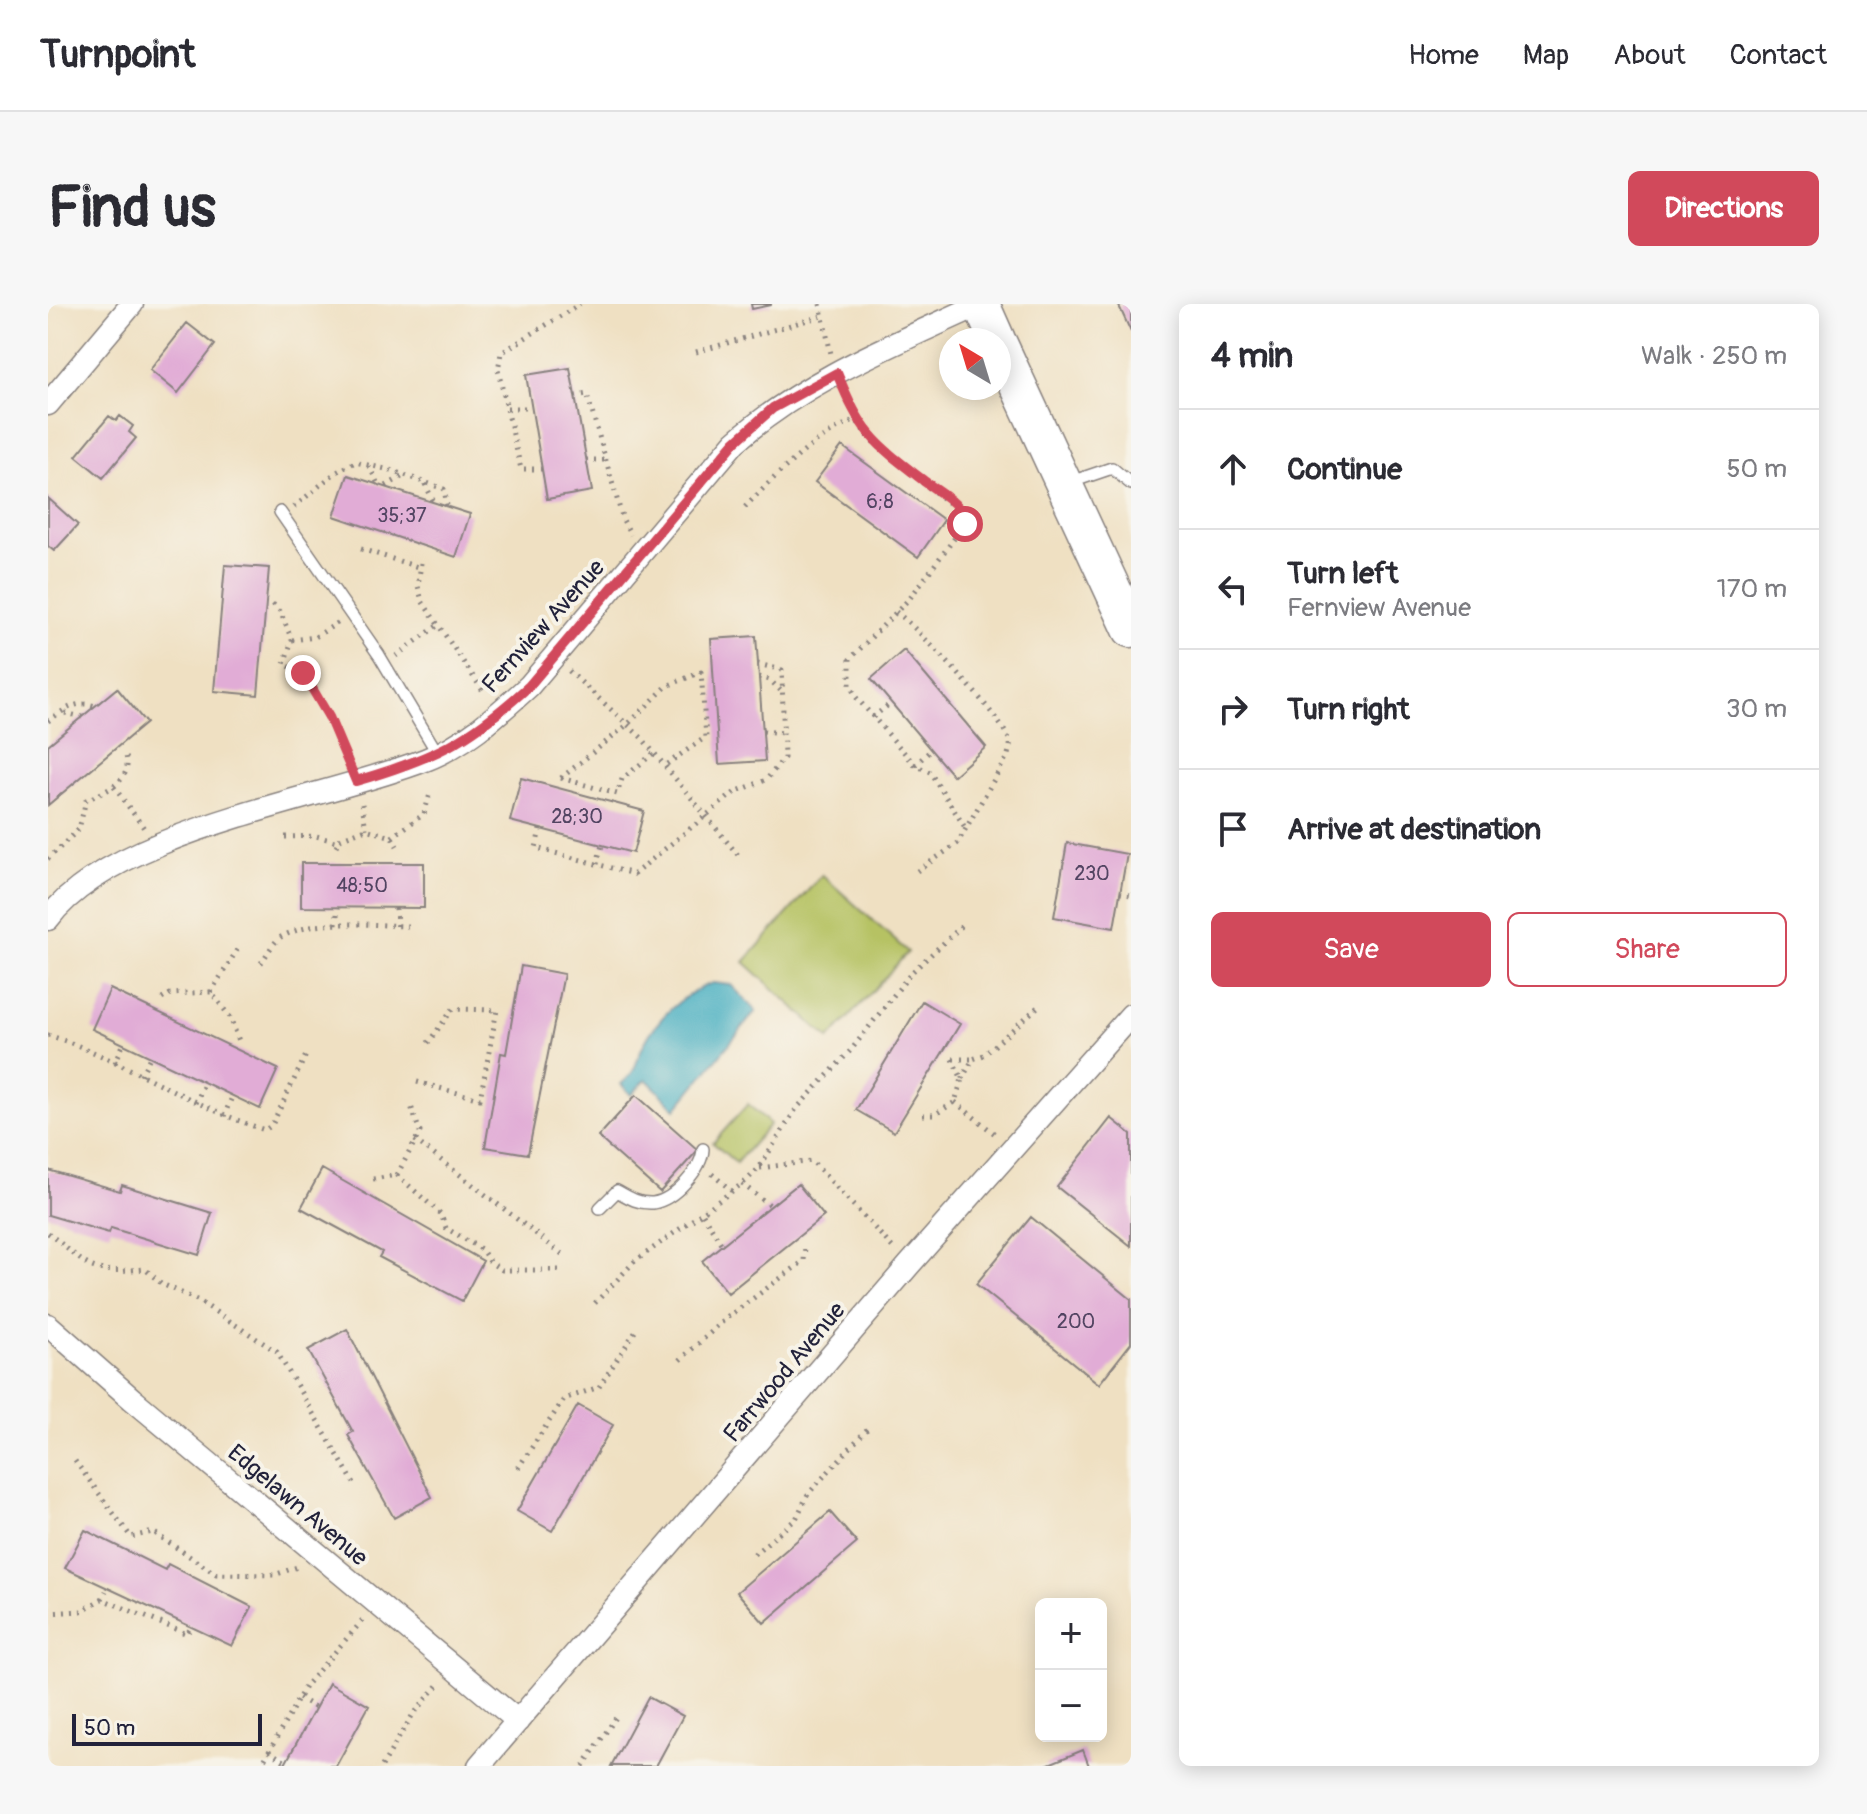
<!DOCTYPE html>
<meta charset="utf-8">
<style>
body{margin:0;font-family:Pangolin,sans-serif;background:#f7f7f7;color:#2b2b33}
.controls{position:absolute;right:24px;bottom:24px;display:grid;overflow:hidden;border-radius:12px;box-shadow:0 4px 20px #0003}
.controls button{width:72px;height:72px;display:grid;place-items:center;padding:0;border:0;border-bottom:2px solid #e1e1e2;background:#fff;color:#2b2b33;font:40px sans-serif}
.compass{position:absolute;left:891px;top:24px;width:72px;height:72px;border-radius:50%;background:#fff;box-shadow:0 4px 20px #0003;rotate:322deg}
.scale{position:absolute;left:24px;bottom:20px;width:190px;box-sizing:border-box;padding-left:8px;border:4px solid #22223b;border-top:0;font-size:22px;line-height:28px;white-space:nowrap;color:#22223b;-webkit-text-stroke:6px #f7f3e8;paint-order:stroke}
.stop{position:absolute;width:24px;height:24px;margin:-18px;border:6px solid #d1495b;border-radius:50%;background:#fff}
.stop.end{background:#d1495b;border-color:#fff;box-shadow:0 2px 8px #0008}
.list{margin:0;padding:0;list-style:none}
h2{display:flex;justify-content:space-between;align-items:center;height:104px;margin:0;padding:0 32px;font-size:34px}
h2 small{font-size:26px;font-weight:400;color:#7c7c81}
.list li{display:grid;grid-template-columns:52px 1fr auto;gap:24px;align-items:center;box-sizing:border-box;height:120px;padding:0 32px;border-top:2px solid #e1e1e2}
.list b{display:block;font-size:30px;white-space:nowrap}
.list p{margin:0;font-size:26px;white-space:nowrap;color:#7c7c81}
.list em{font-size:26px;font-style:normal;color:#7c7c81}
.actions{display:flex;gap:16px;padding:24px 32px}
.actions a{flex:1;padding:18px 0;border:2px solid #d1495b;border-radius:12px;text-align:center;font-size:28px;color:#d1495b}
.actions .main{background:#d1495b;color:#fff}
.icon{flex:none;width:44px;height:44px;fill:none;stroke:currentColor;stroke-width:2;stroke-linecap:round;stroke-linejoin:round}
.map{position:relative;flex:none;width:1083px;height:1462px;overflow:hidden;border-radius:12px}
header{display:flex;align-items:center;gap:48px;box-sizing:border-box;height:112px;padding:0 40px;background:#fff;border-bottom:2px solid #e1e1e2}
header strong{font-size:38px}
nav{display:flex;gap:44px;margin-inline-start:auto;font-size:28px}
.intro{display:flex;align-items:center;justify-content:space-between;box-sizing:border-box;height:192px;padding:0 48px}
h1{margin:0;font-size:56px}
.button{padding:20px 36px;border-radius:12px;background:#d1495b;color:#fff;font-size:28px;font-weight:700}
main{display:flex;gap:48px;padding:0 48px}
aside{flex:1;background:#fff;border-radius:12px;box-shadow:0 4px 20px #0003}
.map>svg:first-child{display:block}
</style>
<header>
<strong>Turnpoint</strong>
<nav><a>Home</a><a>Map</a><a>About</a><a>Contact</a></nav>
</header>
<div class="intro"><h1>Find us</h1><a class="button">Directions</a></div>
<main>
<div class="map">
<svg width="1083" height="1462" viewBox="0 0 1083 1462">
<rect width="100%" height="100%" fill="#f7f3e8"/>
<filter id="ink" filterUnits="userSpaceOnUse"><feTurbulence type="fractalNoise" baseFrequency=".0125" numOctaves="2"/><feDisplacementMap in="SourceGraphic" scale="16" xChannelSelector="R" yChannelSelector="G"/><feConvolveMatrix kernelMatrix="1 2 1 2 8 2 1 2 1" color-interpolation-filters="sRGB"/></filter>
<filter id="wash" filterUnits="userSpaceOnUse"><feTurbulence type="fractalNoise" baseFrequency=".006" numOctaves="4" result="noise"/><feDisplacementMap in="SourceGraphic" scale="32" xChannelSelector="R" yChannelSelector="G"/><feGaussianBlur stdDeviation="1.8" result="paint"/><feColorMatrix in="noise" values="0 0 0 0 0 0 0 0 0 0 0 0 0 0 0 0 0 1.4 0 .05"/><feComposite in="paint" operator="in"/></filter>
<g filter="url(#wash)">
<rect width="100%" height="100%" fill="#efe0c2"/>
<!-- green -->
<path fill="#b6c263" stroke="#6c724f" stroke-width="2" d="M 774,571 L 860,648 L 781,735 L 696,658 Z
M 700,800 L 722,820 L 688,859 L 665,839 Z"/>
<!-- water -->
<path fill="#41acc0" stroke="#32677e" stroke-width="2" d="M 665,679 L 683,681 L 708,707 L 628,805 L 598,775 L 583,791 L 573,780 C 591,765 586,760 595,742 C 608,715 637,688 665,679 Z"/>
<g id="blocks">
<!-- building -->
<path fill="#e1acd6" d="M 703,0 L 723,0 L 723,1 L 704,5 Z
M 1076,0 L 1083,0 L 1083,28 L 1071,2 Z
M 139,19 L 167,41 L 130,89 L 102,66 Z
M 522,64 L 544,187 L 499,195 L 478,71 Z
M 61,112 L 68,117 L 72,112 L 85,122 L 81,128 L 88,134 L 55,174 L 28,152 Z
M 794,142 L 896,216 L 870,253 L 767,178 Z
M 300,171 L 422,210 L 408,253 L 286,212 Z
M 0,194 L 30,221 L 6,247 L 0,242 Z
M 177,261 L 221,264 L 210,391 L 166,387 Z
M 708,332 L 717,457 L 671,460 L 663,335 Z
M 856,346 L 938,443 L 905,472 L 823,375 Z
M 69,384 L 98,419 L 0,501 L 0,441 Z
M 473,474 L 596,507 L 585,549 L 462,517 Z
M 1019,539 L 1079,550 L 1066,624 L 1006,613 Z
M 253,559 L 376,559 L 376,604 L 253,603 Z
M 473,662 L 516,670 L 480,850 L 437,843 L 453,749 L 458,750 Z
M 62,685 L 230,765 L 212,805 L 44,725 Z
M 874,697 L 912,720 L 846,828 L 808,806 Z
M 588,791 L 650,846 L 612,888 L 550,833 Z
M 1063,814 L 1083,830 L 1083,942 L 1009,883 Z
M 274,865 L 435,957 L 414,997 L 331,953 L 334,948 L 253,904 Z
M 0,866 L 72,887 L 74,881 L 164,909 L 151,951 L 63,924 L 61,929 L 0,911 Z
M 750,880 L 776,912 L 680,989 L 654,957 Z
M 983,913 L 1083,995 L 1083,1039 L 1051,1080 L 928,980 Z
M 299,1025 L 384,1193 L 346,1214 L 300,1131 L 305,1128 L 260,1046 Z
M 530,1101 L 565,1121 L 504,1227 L 469,1207 Z
M 782,1208 L 809,1239 L 716,1319 L 689,1288 Z
M 37,1226 L 117,1266 L 120,1260 L 204,1303 L 184,1342 L 17,1264 Z
M 281,1379 L 321,1402 L 288,1462 L 236,1462 Z
M 600,1393 L 635,1412 L 608,1462 L 563,1462 Z
M 1035,1446 L 1041,1462 L 996,1462 Z"/>
</g>
</g>
<g filter="url(#ink)">
<use href="#blocks" fill-opacity="0" stroke="#88817e" stroke-width="2"/>
<g fill="none" stroke-linecap="round" stroke-linejoin="round">
<defs>
<path id="service" d="M 1020,179 L 1064,164 L 1083,180
M 232,208 L 331,351 L 390,450
M 552,904 L 569,887 C 581,894 591,900 605,899 C 626,896 654,865 655,845"/>
<path id="minor" d="M 0,100 L 84,0
M 0,615 C 66,526 274,496 377,456 C 417,441 450,410 481,382 L 687,138 C 758,75 847,40 933,0
M 0,1021 L 84,1095 L 470,1417
M 431,1462 L 861,961 L 1083,711"/>
<path id="primary" d="M 933,0 L 949,36
M 951,40 L 1083,325"/>
</defs>
<!-- service casing -->
<use href="#service" stroke="#88817e" stroke-width="14"/>
<!-- minor casing -->
<use href="#minor" stroke="#88817e" stroke-width="25"/>
<!-- primary casing -->
<use href="#primary" stroke="#88817e" stroke-width="39"/>
<!-- path -->
<path stroke="#88817e" stroke-width="5" stroke-dasharray="2 6" stroke-linecap="butt" d="M 772,0 L 783,50
M 648,48 L 774,12
M 797,89 L 812,122 L 825,137 L 917,213 L 917,220 L 862,294 L 802,355 L 802,381 L 808,393 L 867,461 L 882,468 L 918,525
M 527,92 L 539,90 L 575,216 L 583,231
M 459,104 L 484,104
M 538,156 L 557,156
M 321,162 L 330,180
M 494,165 L 473,165 L 450,66 L 453,49 L 532,0
M 377,180 L 386,198
M 338,182 L 357,171
M 246,203 L 287,169 L 307,158 L 342,166 L 396,185 L 399,202
M 697,203 C 730,169 765,134 808,115
M 313,245 L 373,264
M 373,259 L 370,282 L 374,297 L 437,390
M 225,300 L 232,307 L 244,336 L 236,360 L 255,369 L 263,379 L 303,460
M 848,308 C 868,322 960,419 962,439 C 963,440 960,450 960,451 L 909,540 L 869,567
M 244,336 L 267,333 L 291,318
M 348,352 L 389,322
M 521,367 L 594,434 L 690,551
M 711,373 L 722,376 L 733,387
M 17,409 L 34,413
M 825,413 L 843,399
M 0,417 C 15,407 28,395 47,402
M 715,427 L 735,429
M 867,461 L 883,446
M 513,474 L 579,421 L 619,382 L 653,368 L 658,433 L 616,462
M 513,474 L 569,490 L 574,475 L 606,449
M 66,483 L 96,524
M 314,500 L 318,525
M 492,525 L 488,544 L 586,570 L 687,488 L 718,476 L 736,454 L 734,366 L 710,360
M 237,533 L 268,532 L 290,538
M 344,533 L 376,510 L 382,490
M 288,542 L 292,535 L 318,525 L 344,533 L 349,542
M 0,555 L 31,525 L 38,496 C 59,487 87,476 77,449
M 549,560 L 554,541
M 1072,589 L 1083,591
M 348,604 L 349,622
M 288,620 L 290,603
M 213,659 C 219,651 225,638 233,633 C 267,614 323,621 360,622
M 163,688 L 191,643
M 114,695 L 122,690 L 163,688 L 182,713 L 191,737
M 0,731 C 76,755 142,802 217,826 L 224,821 L 260,747
M 905,755 L 925,755
M 67,759 L 76,739
M 93,771 L 103,751
M 914,775 L 925,755 L 936,751 L 993,700
M 369,778 L 432,795 L 449,706 L 405,705 L 379,740
M 907,798 L 947,830
M 148,799 L 156,780
M 875,811 L 886,811 L 907,798 L 914,775 L 904,755
M 176,812 L 184,793
M 367,836 L 514,950
M 712,864 L 764,857 L 847,946
M 664,870 L 684,887
M 349,871 L 372,828 L 363,802
M 325,875 L 349,871 L 393,910 L 398,924 L 433,945 L 443,959 L 454,966 L 511,966
M 694,880 L 723,902
M 655,910 L 674,941
M 0,929 C 45,964 36,970 97,965 L 114,980 L 151,997 L 229,1048 L 306,1179
M 547,999 L 586,958 L 698,877 L 711,864 L 748,805 L 803,746 L 863,669 L 917,619
M 632,1056 L 681,1012 L 756,957 L 757,942
M 27,1157 L 83,1233 L 105,1228 L 168,1270 L 226,1271 L 252,1262
M 470,1164 L 516,1095 L 551,1083 L 588,1026
M 706,1250 L 748,1215 L 760,1190 L 821,1123
M 54,1295 L 58,1287
M 0,1309 L 33,1307 L 54,1295 L 139,1330 L 144,1322
M 251,1394 L 268,1404
M 221,1447 L 238,1458
M 213,1462 L 258,1381 L 315,1316
M 334,1462 L 364,1412 L 393,1378
M 535,1462 L 569,1412"/>
<!-- service -->
<use href="#service" stroke="#fff" stroke-width="11"/>
<!-- minor -->
<use href="#minor" stroke="#fff" stroke-width="22"/>
<!-- primary -->
<use href="#primary" stroke="#fff" stroke-width="36"/>
</g>
</g>
<g fill="none" stroke-linecap="round" stroke-linejoin="round" filter="url(#ink)">
<!-- route -->
<path stroke="#d1495b" stroke-width="10" d="M 255,369 L 281,413 L 308,477 C 387,454 421,437 481,382 L 687,138 L 725,104 L 789,69 C 814,130 824,137 876,177 C 889,187 918,202 917,220"/>
</g>
<g text-anchor="middle" stroke-width="8" stroke-linejoin="round" paint-order="stroke">
<!-- number labels -->
<g font-size="20" fill="#524462">
<text x="832" y="204">6;8</text>
<text x="354" y="218">35;37</text>
<text x="529" y="519">28;30</text>
<text x="1044" y="576">230</text>
<text x="314" y="588">48;50</text>
<text x="1028" y="1024">200</text>
</g>
<!-- street labels -->
<g font-size="24" fill="#22223b" stroke="#f7f3e8">
<text transform="translate(495 322) rotate(-48)" y="8">Fernview Avenue</text>
<text transform="translate(736 1068) rotate(-50)" y="8">Farrwood Avenue</text>
<text transform="translate(250 1201) rotate(40)" y="8">Edgelawn Avenue</text>
</g>
</g>
</svg>
<div class="controls">
<button>+</button>
<button>−</button>
</div>
<svg class="compass" viewBox="-18 -18 36 36"><path d="M0-13l5 13h-10z" fill="#e53935"/><path d="M0 13l5-13h-10z" fill="#7c7c81"/></svg>
<div class="scale">50 m</div>
<div class="stop" style="left:917px;top:220px"></div>
<div class="stop end" style="left:255px;top:369px"></div>
</div>
<aside>
<h2>4 min<small>Walk · 250 m</small></h2>
<ul class="list">
<li><svg class="icon" aria-label="ahead" viewBox="0 0 24 24"><path d="M12 20V5M6 11l6-6 6 6"/></svg><div><b>Continue</b></div><em>50 m</em></li>
<li><svg class="icon" aria-label="left" viewBox="0 0 24 24"><path d="M17 20v-9H6M10 6l-5 5 5 5"/></svg><div><b>Turn left</b><p>Fernview Avenue</p></div><em>170 m</em></li>
<li><svg class="icon" aria-label="right" viewBox="0 0 24 24"><path d="M7 20v-9h11M14 6l5 5-5 5"/></svg><div><b>Turn right</b></div><em>30 m</em></li>
<li><svg class="icon" aria-label="arrive" viewBox="0 0 24 24"><path d="M6 21V4h12l-3 4 3 4H6"/></svg><div><b>Arrive at destination</b></div></li>
</ul>
<div class="actions"><a class="main">Save</a><a>Share</a></div>
</aside>
</main>
